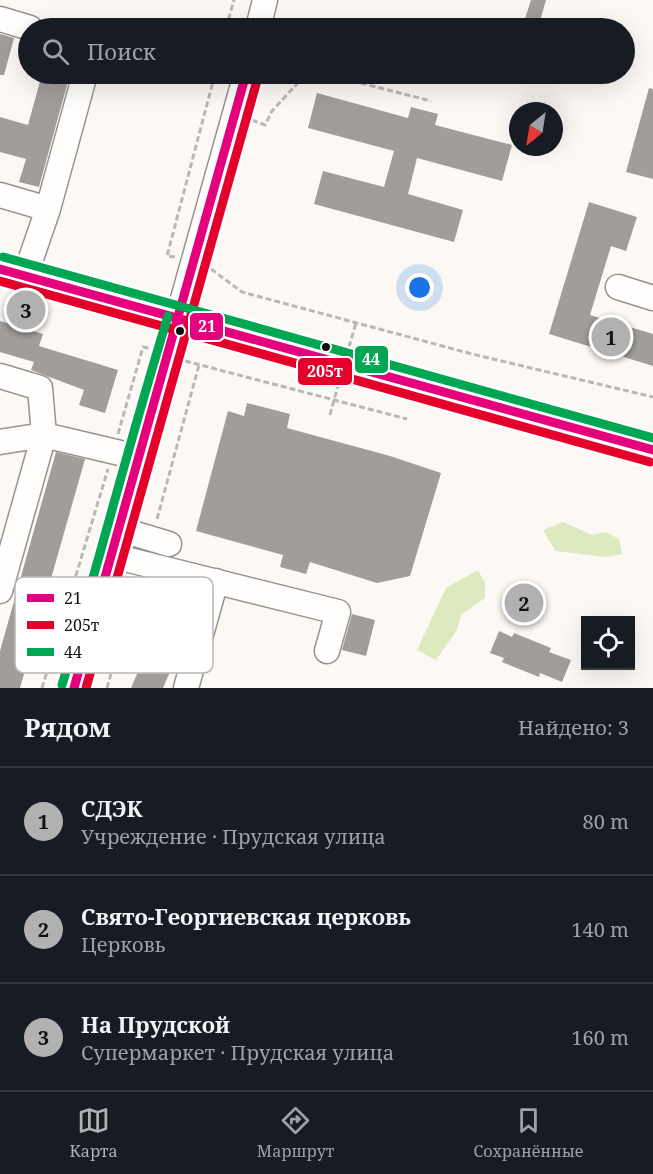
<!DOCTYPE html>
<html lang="ru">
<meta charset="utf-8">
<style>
body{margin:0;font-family:"Noto Serif",serif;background:#242831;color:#f1f3f6}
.controls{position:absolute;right:18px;bottom:18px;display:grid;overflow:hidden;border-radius:0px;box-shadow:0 6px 24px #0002}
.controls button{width:54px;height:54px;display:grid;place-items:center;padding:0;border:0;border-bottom:2px solid #363941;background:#171b24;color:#f1f3f6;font:30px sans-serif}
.compass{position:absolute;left:509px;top:102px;width:54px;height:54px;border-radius:50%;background:#171b24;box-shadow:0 6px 24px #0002;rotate:210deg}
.you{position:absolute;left:420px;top:288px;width:21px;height:21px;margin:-15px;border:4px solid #fff;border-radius:50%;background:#1a73e8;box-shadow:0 0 0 9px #1a73e833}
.badge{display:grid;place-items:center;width:39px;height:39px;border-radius:50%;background:#b1b1b2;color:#111;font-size:20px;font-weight:700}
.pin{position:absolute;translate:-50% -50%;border:3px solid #fff;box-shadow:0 2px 6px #0006}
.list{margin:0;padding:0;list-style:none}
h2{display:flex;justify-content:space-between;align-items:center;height:78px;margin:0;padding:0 24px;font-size:26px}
h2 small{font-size:20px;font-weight:400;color:#9ea1a6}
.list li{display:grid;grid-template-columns:39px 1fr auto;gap:18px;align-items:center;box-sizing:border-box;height:108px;padding:0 24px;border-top:2px solid #363941}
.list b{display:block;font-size:22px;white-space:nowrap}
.list p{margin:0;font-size:20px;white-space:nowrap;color:#9ea1a6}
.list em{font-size:20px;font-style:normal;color:#9ea1a6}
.icon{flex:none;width:33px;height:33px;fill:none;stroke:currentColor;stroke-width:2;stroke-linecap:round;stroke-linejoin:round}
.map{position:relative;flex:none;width:653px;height:688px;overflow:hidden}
.search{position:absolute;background:#171b24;box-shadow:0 6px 24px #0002;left:18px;right:18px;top:18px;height:66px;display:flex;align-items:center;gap:15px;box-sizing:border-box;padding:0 21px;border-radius:33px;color:#9ea1a6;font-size:22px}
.sheet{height:402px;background:#171b24}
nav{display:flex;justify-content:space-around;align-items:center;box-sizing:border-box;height:84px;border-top:2px solid #363941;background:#171b24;font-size:16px;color:#9ea1a6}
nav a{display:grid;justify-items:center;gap:3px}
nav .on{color:#b1b1b2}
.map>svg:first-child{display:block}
</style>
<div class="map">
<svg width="653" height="688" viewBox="0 0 653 688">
<rect width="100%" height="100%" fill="#fcf9f4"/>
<!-- forest -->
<path fill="#ddeac0" d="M 563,522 L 592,535 L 606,532 L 619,539 L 622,554 L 606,557 L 555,551 L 543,530 Z
M 478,570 L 485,583 L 485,598 L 461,615 L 457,630 L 436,660 L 417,650 L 446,588 Z"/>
<!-- building -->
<path fill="#a09d9a" d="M 531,0 L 546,0 L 538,28 L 522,28 Z
M 0,34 L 14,38 L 4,75 L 0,75 Z
M 42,74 L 70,74 L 39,187 L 19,182 L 26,159 L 0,152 L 0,117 L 28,125 Z
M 649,88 L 653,89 L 653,179 L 626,172 Z
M 317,93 L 408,118 L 411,107 L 438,114 L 435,125 L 512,145 L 502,181 L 417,158 L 408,194 L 463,210 L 454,242 L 314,204 L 323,171 L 384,187 L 394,151 L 308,128 Z
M 589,202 L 637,217 L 626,251 L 611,246 L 590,315 L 653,334 L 653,366 L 549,334 Z
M 0,321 L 43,334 L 39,346 L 118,370 L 105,413 L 79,405 L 84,390 L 31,370 L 34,362 L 0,352 Z
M 247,403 L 290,414 L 287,428 L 390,456 L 441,473 L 410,576 L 377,583 L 310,562 L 306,574 L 280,567 L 283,555 L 196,531 L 228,411 L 244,416 Z
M 56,452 L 85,459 L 20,688 L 0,688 L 0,651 Z
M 162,585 L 193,598 L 164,663 L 172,667 L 163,688 L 131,688 L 146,653 L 134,648 Z
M 352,614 L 375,620 L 366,656 L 342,650 Z
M 499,631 L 512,637 L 514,633 L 551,648 L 549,652 L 571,660 L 562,682 L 540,673 L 539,677 L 502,662 L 504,658 L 490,653 Z"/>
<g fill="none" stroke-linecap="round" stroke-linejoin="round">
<defs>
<path id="minor" d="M 0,19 L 30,28
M 258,28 L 265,0
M 0,195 L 48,209
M 0,269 L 653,450
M 25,276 L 48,209 L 85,74
M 618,287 L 653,298
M 0,376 L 40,388 L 44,435 L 0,442
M 119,529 L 169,544
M 113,556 L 338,612 L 327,651
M 0,591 L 44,435 L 137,457
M 74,688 L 246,74
M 186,688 L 216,581"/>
</defs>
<!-- minor casing -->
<use href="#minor" stroke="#969492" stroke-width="27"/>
<!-- path -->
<path stroke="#b9b8b8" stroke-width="3" stroke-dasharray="6 3" stroke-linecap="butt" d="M 226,28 L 234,0
M 326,74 L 431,101
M 252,120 L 265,125 L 272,111 L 306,74
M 175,257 L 167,256 L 215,74
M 211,269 L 242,292 L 472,354 L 653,397
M 349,347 L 356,323
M 185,361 L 407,419
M 330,415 L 339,382
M 118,434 L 143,347 L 151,349
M 157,519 L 199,365
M 42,688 L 108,469
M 107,688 L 136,583"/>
<!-- minor -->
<use href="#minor" stroke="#fffefd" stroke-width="24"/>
<defs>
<path id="bus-1" d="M 0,269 L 653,450
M 74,688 L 246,74"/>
<path id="bus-2" d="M 0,281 L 650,462
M 86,688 L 258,77"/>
<path id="bus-3" d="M 3,257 L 653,438
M 62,685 C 99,562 130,439 168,316"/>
</defs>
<!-- bus-1 casing -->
<use href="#bus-1" stroke="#fff" stroke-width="14"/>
<!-- bus-2 casing -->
<use href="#bus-2" stroke="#fff" stroke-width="14"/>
<!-- bus-3 casing -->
<use href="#bus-3" stroke="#fff" stroke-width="14"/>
<!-- bus-1 -->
<use href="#bus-1" stroke="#e5007d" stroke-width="9"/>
<!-- bus-2 -->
<use href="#bus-2" stroke="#e4002b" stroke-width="9"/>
<!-- bus-3 -->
<use href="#bus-3" stroke="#00a651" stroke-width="9"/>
</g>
<!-- markers -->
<g fill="#0f0f0f" stroke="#fff" stroke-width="2">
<circle cx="180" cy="331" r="5"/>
<circle cx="326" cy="347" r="5"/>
</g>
<!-- legend -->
<rect x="15" y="577" width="198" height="96" rx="9" fill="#fff" stroke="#b7b7b7" stroke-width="1.5"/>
<rect x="27" y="594" width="27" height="8" fill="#e5007d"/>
<rect x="27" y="621" width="27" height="8" fill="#e4002b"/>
<rect x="27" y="648" width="27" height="8" fill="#00a651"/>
<g font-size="16" fill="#0f0f0f">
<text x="64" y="604">21</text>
<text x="64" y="631">205т</text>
<text x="64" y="658">44</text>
</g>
<g stroke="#fff" stroke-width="2">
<rect x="189" y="312" width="35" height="29" rx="6" fill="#e5007d"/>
<rect x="354" y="345" width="35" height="29" rx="6" fill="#00a651"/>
<rect x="297" y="357" width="56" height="29" rx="6" fill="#e4002b"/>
</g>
<g font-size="16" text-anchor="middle" font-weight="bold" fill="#fff">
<text x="207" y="332">21</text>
<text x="371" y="365">44</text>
<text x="325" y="377">205т</text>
</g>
</svg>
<div class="controls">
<button><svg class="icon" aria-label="locate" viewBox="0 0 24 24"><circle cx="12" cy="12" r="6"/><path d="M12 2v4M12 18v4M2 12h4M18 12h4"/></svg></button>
</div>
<svg class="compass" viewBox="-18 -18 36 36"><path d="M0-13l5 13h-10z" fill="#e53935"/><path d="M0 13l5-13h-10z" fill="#9ea1a6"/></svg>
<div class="you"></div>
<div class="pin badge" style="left:611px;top:337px">1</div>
<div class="pin badge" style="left:524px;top:603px">2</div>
<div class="pin badge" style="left:26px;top:310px">3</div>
<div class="search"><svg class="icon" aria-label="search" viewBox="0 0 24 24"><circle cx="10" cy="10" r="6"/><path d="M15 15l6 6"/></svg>Поиск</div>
</div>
<section class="sheet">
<h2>Рядом<small>Найдено: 3</small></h2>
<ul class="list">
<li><span class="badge">1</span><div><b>СДЭК</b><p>Учреждение · Прудская улица</p></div><em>80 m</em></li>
<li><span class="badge">2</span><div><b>Свято-Георгиевская церковь</b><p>Церковь</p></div><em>140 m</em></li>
<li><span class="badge">3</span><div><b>На Прудской</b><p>Супермаркет · Прудская улица</p></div><em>160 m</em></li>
</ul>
</section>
<nav>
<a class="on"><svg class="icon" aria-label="map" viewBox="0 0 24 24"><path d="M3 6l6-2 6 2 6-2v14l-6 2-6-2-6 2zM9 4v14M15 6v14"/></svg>Карта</a>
<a><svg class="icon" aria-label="directions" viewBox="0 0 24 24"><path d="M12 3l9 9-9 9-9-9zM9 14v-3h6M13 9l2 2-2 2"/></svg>Маршрут</a>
<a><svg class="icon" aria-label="saved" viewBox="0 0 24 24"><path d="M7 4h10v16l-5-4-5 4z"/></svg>Сохранённые</a>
</nav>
